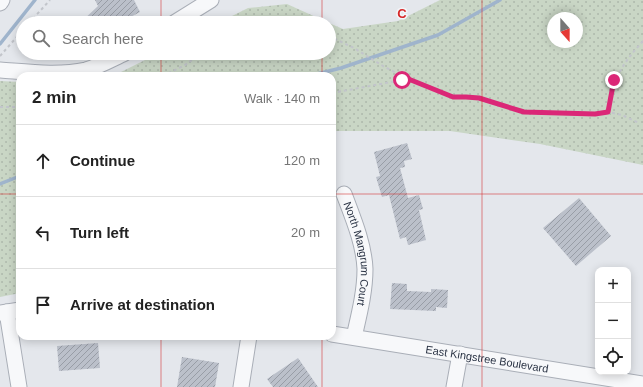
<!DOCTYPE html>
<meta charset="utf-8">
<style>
body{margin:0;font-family:Arial,sans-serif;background:#f2f2f2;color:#222}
.controls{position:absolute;right:12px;bottom:12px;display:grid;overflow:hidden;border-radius:8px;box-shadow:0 2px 10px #0003}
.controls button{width:36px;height:36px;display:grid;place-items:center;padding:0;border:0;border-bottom:1px solid #e0e0e0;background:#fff;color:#222;font:20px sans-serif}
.compass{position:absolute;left:547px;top:12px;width:36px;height:36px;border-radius:50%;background:#fff;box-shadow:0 2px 10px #0003;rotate:159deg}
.stop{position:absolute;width:12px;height:12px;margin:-9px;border:3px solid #db2777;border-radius:50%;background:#fff}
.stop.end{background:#db2777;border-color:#fff;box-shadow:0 1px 4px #0008}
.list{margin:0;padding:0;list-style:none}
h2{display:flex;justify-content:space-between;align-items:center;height:52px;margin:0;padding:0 16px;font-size:17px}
h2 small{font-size:13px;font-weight:400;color:#767676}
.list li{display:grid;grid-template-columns:26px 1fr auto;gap:12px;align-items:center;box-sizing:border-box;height:72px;padding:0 16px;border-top:1px solid #e0e0e0}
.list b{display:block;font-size:15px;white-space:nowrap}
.list em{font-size:13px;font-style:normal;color:#767676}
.icon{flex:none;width:22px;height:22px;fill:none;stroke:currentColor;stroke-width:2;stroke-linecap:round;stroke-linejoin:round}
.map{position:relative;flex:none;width:643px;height:387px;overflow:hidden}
.search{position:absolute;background:#fff;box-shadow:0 2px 10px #0003;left:16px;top:16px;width:320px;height:44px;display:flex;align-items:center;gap:10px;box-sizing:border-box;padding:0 14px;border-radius:22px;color:#767676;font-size:15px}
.panel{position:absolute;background:#fff;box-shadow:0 2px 10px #0003;left:16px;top:72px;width:320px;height:268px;border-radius:12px}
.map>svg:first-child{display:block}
</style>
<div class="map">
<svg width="643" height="387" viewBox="0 0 643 387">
<defs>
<pattern id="grass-dots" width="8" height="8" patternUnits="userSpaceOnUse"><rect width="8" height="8" fill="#c9d6c5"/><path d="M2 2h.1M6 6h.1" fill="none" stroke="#adb8ab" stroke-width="1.8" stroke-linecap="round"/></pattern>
<pattern id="building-hatch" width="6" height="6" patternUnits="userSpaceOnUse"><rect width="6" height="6" fill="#bbc0ca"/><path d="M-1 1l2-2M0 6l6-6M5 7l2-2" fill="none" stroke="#989da6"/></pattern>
</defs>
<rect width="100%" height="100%" fill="#e4e7ec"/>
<!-- grass -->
<path fill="url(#grass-dots)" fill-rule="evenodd" d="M 440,0 L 643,0 L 643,165 L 540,144 L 450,131 L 332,131 L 332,76 L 113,76 L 159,53 L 329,53 L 329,23 L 343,29 L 398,21 ZM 553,18 L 577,18 L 577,42 L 553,42 Z
M 287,4 L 329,23 L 218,23 L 248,8 Z
M 0,81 L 20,82 L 20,293 L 0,297 Z"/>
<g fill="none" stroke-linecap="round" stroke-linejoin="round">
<!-- stream -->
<path stroke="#9fb4cc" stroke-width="3.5" d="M 0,44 L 35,0
M 309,76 L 341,68 L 438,35 L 500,0
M 0,184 L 20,176"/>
</g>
<!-- building -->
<path fill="url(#building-hatch)" d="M 95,0 L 134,0 L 140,12 L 119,23 L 80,23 L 98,6 Z
M 407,143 L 412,159 L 404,161 L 405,167 L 400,168 L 408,198 L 419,195 L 423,209 L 419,210 L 426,240 L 408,245 L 406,237 L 400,239 L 389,195 L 382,197 L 376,177 L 380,176 L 374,152 Z
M 579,198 L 611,236 L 576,266 L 543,228 Z
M 392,283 L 407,284 L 407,291 L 431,292 L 431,289 L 448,290 L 447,308 L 436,307 L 436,311 L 390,309 Z
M 98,343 L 100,368 L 59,371 L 57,346 Z
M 182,357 L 219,363 L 215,387 L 177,387 Z
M 298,358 L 318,387 L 273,387 L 267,379 Z"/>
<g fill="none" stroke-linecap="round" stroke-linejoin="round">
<defs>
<g id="minor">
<path d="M 0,3 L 2,0"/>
<path d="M 174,23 L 211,0"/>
<path d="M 0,70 C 28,72 58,76 86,70 C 100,66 112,59 125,53"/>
<path id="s1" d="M 344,194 C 353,218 364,244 365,269 C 365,292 359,315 354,337"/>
<path d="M 7,312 L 19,387"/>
<path d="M 0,313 L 20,310"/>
<path id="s2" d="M 332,334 L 643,384"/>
<path d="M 241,387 L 249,336"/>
<path d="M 454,387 L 460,354"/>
</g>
</defs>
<!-- minor casing -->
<use href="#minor" stroke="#a9aeb7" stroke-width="17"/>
<!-- path -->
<path stroke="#c2c5cb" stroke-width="2" stroke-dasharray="3 3" stroke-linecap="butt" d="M 29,23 L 50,0
M 241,23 C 256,19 272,21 287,23
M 329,36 L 354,48 L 383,66 L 406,78 L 453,97 L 479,98 L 524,112 L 532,113 L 560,112 L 595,114 L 608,112 L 622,115 L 639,123
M 0,56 L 23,30
M 163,76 L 185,65 L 202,53
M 332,93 L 402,80 L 405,78
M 0,107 L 20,107
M 608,112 C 610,82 623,63 643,41"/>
<!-- minor -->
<use href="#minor" stroke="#f7f8fa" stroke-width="15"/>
</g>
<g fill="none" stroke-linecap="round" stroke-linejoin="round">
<!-- route -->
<path stroke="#db2777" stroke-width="5" d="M 402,80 L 406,78 L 453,97 L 466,97 L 479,98 L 524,112 L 595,114 L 608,112 L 614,80"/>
</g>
<!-- grid -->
<path fill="none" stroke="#d62828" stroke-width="1" stroke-opacity="0.55" d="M 161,0 L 161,23M 322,0 L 322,23M 482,0 L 482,387M 161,53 L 161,76M 322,53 L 322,76M 0,194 L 20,194M 332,194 L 643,194M 161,336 L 161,387M 322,336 L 322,387"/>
<g text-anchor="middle" stroke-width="3" stroke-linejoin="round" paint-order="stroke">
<!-- street labels -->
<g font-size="11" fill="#2b3445" stroke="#f4f6f9">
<text dy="4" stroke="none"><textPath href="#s1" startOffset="62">North Mangrum Court</textPath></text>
<text dy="4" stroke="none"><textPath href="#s2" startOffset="157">East Kingstree Boulevard</textPath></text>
</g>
</g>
<g font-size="13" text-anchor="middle" font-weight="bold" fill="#d62828" stroke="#f4f6f9" stroke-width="3" stroke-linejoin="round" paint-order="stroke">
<text x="402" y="18">C</text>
</g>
</svg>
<div class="controls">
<button>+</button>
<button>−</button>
<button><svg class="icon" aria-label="locate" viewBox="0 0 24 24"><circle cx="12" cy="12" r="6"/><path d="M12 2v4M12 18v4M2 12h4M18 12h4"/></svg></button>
</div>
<svg class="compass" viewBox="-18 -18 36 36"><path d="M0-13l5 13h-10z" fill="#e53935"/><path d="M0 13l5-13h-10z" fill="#767676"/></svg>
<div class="stop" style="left:402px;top:80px"></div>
<div class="stop end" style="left:614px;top:80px"></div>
<div class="search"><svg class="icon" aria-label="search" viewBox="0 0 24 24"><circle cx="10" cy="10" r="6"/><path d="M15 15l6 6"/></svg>Search here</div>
<section class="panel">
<h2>2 min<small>Walk · 140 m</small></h2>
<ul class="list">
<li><svg class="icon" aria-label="ahead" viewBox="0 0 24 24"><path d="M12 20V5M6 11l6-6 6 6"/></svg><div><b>Continue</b></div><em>120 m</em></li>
<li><svg class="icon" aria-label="left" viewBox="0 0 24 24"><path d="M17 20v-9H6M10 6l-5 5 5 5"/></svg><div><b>Turn left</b></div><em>20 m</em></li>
<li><svg class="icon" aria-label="arrive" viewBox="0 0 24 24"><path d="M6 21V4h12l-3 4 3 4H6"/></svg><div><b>Arrive at destination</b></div></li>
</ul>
</section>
</div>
